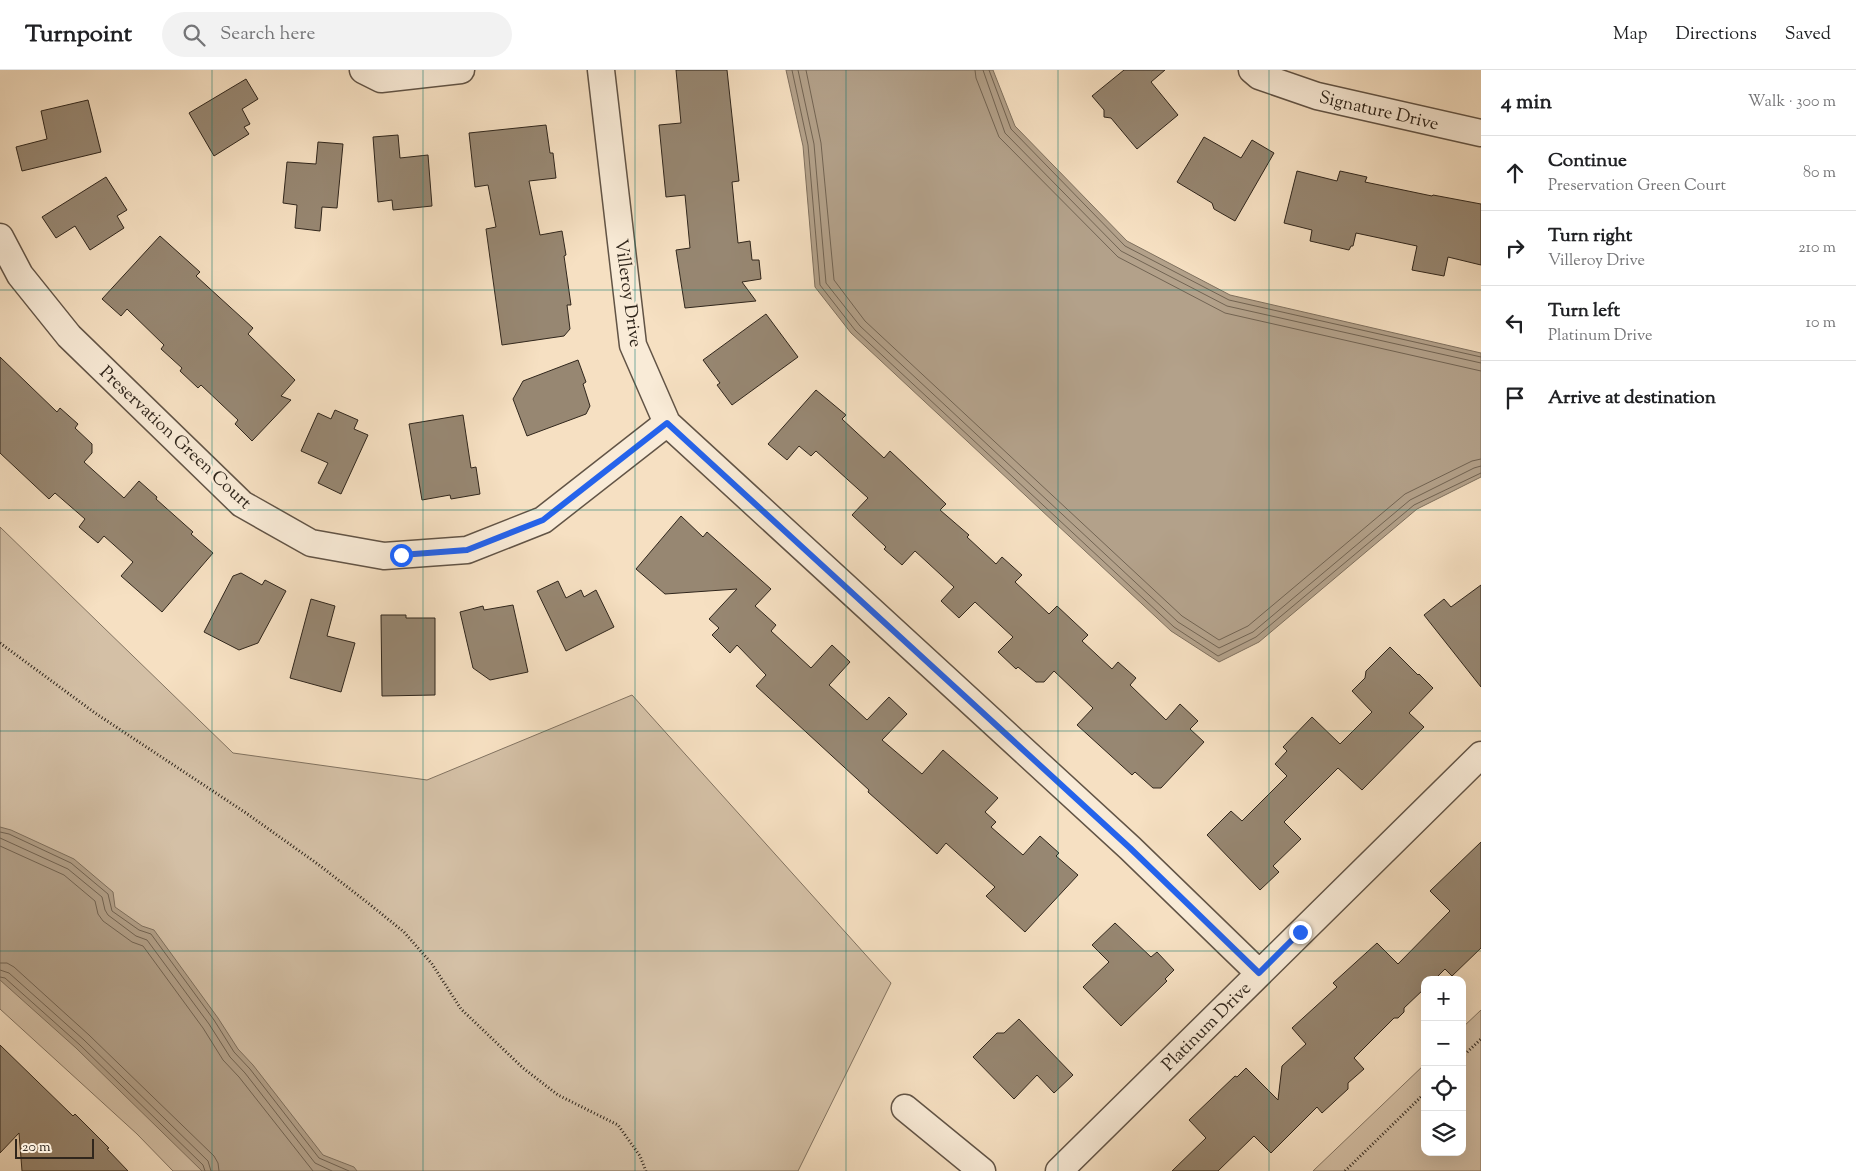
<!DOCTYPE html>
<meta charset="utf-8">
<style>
body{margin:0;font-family:"Sorts Mill Goudy",serif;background:#f2f2f2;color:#202124}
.controls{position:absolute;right:15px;bottom:15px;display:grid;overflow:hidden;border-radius:10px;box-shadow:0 5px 20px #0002}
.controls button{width:45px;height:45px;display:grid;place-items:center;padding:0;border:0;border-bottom:1px solid #e0e0e0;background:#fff;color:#202124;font:25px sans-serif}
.scale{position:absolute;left:15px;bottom:12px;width:79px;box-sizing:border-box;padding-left:5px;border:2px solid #30261c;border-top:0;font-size:14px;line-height:18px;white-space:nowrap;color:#30261c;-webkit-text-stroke:4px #f9ebd7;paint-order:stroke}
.stop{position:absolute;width:15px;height:15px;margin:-11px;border:4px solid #2563eb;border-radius:50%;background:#fff}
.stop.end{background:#2563eb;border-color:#fff;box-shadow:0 1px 5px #0008}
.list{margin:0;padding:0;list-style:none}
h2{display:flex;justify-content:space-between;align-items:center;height:65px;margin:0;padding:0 20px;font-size:21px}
h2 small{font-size:16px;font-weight:400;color:#757577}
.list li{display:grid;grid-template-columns:32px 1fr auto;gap:15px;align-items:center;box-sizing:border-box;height:75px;padding:0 20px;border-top:1px solid #e0e0e0}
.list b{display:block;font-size:19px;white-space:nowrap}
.list p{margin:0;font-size:16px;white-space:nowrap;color:#757577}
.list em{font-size:16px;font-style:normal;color:#757577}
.icon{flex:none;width:28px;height:28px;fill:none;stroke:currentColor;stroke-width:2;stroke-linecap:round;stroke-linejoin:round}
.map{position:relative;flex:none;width:1481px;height:1101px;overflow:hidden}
header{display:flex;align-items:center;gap:30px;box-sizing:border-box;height:70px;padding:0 25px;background:#fff;border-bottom:1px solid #e0e0e0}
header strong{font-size:24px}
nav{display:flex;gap:28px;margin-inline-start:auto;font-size:18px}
.search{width:350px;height:45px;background:#f2f2f2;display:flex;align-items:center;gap:12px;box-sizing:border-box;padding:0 18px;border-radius:28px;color:#757577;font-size:19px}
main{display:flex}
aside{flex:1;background:#fff}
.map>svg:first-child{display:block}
</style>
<header>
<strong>Turnpoint</strong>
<div class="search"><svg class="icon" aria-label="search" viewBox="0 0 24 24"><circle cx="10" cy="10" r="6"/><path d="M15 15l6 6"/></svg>Search here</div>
<nav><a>Map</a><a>Directions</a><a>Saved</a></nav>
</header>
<main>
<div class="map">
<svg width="1481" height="1101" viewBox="0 0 1481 1101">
<rect width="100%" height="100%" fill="#f6e0c2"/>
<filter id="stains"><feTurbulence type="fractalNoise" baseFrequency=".004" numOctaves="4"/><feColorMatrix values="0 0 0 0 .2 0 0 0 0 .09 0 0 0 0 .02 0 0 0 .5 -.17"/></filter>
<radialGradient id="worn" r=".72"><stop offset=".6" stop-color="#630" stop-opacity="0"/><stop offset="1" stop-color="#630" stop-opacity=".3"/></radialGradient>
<!-- green -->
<path fill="#d4c0a6" stroke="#827361" d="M 0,457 L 233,683 L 427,710 L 632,625 L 891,913 L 798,1101 L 173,1101 L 137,1064 L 0,939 Z
M 1481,940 L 1481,1101 L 1313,1101 L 1425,994 L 1425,1082 L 1462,1082 L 1462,958 Z"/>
<!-- water -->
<path fill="#b3a18a" stroke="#7f705e" d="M 786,0 L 993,0 L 1015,56 L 1127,171 L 1230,225 L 1481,283 L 1481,407 L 1417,439 L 1259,572 L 1219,592 L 1171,561 L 851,263 L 815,217 L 803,76 Z
M 0,757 L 11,760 L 74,789 L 113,822 L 115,837 L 142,856 L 154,860 L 218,948 L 238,979 L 253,995 L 323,1085 L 354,1097 L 357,1101 L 202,1101 L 76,978 L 0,910 Z"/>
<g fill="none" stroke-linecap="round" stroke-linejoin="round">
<!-- shore -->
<path stroke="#726453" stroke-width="1" d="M 792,0 L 808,75 L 820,215 L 855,260 L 1174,557 L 1218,586 L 1256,567 L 1414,435 L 1481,403
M 798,0 L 814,74 L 826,213 L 860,256 L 1178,552 L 1219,578 L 1253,562 L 1410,430 L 1474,398 L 1481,396
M 806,0 L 821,73 L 834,210 L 865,251 L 1182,546 L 1219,570 L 1248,556 L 1405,424 L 1472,391 L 1481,389
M 975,0 L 976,8 L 999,67 L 1118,187 L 1225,243 L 1481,301
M 983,0 L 1005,63 L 1121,181 L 1227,236 L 1481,293
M 989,0 L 1011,59 L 1125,176 L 1229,230 L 1481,287
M 0,762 L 9,764 L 71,793 L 108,824 L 112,841 L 139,860 L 151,864 L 214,950 L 234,982 L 250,999 L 319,1088 L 349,1101
M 0,768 L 68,799 L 102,827 L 105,840 L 108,845 L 136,866 L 147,870 L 209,954 L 230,987 L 245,1003 L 315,1093 L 332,1101
M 0,776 L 64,805 L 95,831 L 98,844 L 103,851 L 132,872 L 143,876 L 203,958 L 223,990 L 239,1007 L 313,1101
M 0,893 L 7,893 L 14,897 L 89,965 L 214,1086 L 218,1093 L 219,1101
M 0,900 L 9,903 L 84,970 L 208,1091 L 211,1101
M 0,907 L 5,908 L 80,975 L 203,1095 L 205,1101"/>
</g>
<!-- building -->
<path fill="#978772" stroke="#30261c" d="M 676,0 L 727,0 L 739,111 L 732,112 L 738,173 L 750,171 L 752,190 L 759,190 L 761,209 L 742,212 L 756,231 L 685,238 L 676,180 L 690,178 L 685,125 L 666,127 L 659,55 L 681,53 Z
M 1124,0 L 1165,0 L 1151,12 L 1178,45 L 1137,79 L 1111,48 L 1104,47 L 1104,40 L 1092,26 Z
M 246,9 L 258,29 L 242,39 L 250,54 L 244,57 L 249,64 L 214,86 L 189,43 Z
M 88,30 L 101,82 L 22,101 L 16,77 L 47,69 L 41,41 Z
M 546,55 L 550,83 L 553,83 L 556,108 L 529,111 L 540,165 L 562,161 L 566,185 L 564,186 L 571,235 L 567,235 L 570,259 L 564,266 L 502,275 L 486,159 L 496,157 L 488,115 L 475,117 L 469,63 Z
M 398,65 L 400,88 L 428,85 L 432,136 L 393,140 L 392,130 L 378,132 L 373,67 Z
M 1204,67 L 1241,88 L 1252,70 L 1274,83 L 1235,151 L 1214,139 L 1212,133 L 1177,112 Z
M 318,72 L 343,74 L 337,138 L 322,137 L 320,161 L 295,158 L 297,135 L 283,133 L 287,92 L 316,94 Z
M 1297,101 L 1337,111 L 1340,101 L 1367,107 L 1365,112 L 1432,126 L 1433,125 L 1481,134 L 1481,195 L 1448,187 L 1444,206 L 1412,200 L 1417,176 L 1356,163 L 1353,176 L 1351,176 L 1349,180 L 1310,171 L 1312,160 L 1284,153 Z
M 106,107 L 127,140 L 117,146 L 124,158 L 90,180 L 75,156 L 56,168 L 42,147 Z
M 160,166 L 200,202 L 196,206 L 253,258 L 248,264 L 295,310 L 281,326 L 291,330 L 252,371 L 235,354 L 238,350 L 201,315 L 198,318 L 180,301 L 182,298 L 161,279 L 164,275 L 127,239 L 121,246 L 102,229 Z
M 766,244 L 798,287 L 732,335 L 717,315 L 720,313 L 703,290 Z
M 0,287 L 57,342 L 60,338 L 78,354 L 75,358 L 92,374 L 92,383 L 84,392 L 124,428 L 139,411 L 157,427 L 156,429 L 193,462 L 191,464 L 213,483 L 162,542 L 121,506 L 133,492 L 104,466 L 98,473 L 79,457 L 85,449 L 55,423 L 49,429 L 0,383 Z
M 578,290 L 586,312 L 583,314 L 590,336 L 586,344 L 527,366 L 513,329 L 523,311 Z
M 816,320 L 846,345 L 842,349 L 884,388 L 890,381 L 946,434 L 940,440 L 969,465 L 967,467 L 996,494 L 1002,487 L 1022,505 L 1015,512 L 1049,544 L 1057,536 L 1088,565 L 1082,571 L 1112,599 L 1118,592 L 1136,608 L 1130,615 L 1166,650 L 1180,634 L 1198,651 L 1190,659 L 1204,672 L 1161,718 L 1153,718 L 1135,702 L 1132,705 L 1077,655 L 1093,638 L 1054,601 L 1044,612 L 1036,612 L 1018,597 L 1016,599 L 998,582 L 1013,567 L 975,532 L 959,548 L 941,531 L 954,517 L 915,481 L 902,495 L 884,479 L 886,477 L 852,445 L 868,428 L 816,381 L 811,386 L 799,376 L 787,390 L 768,374 Z
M 335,340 L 358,350 L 354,359 L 368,365 L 341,424 L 318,413 L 328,393 L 301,381 L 318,343 L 331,349 Z
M 463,345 L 471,398 L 476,397 L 480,424 L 451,429 L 450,425 L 422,430 L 409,354 Z
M 681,446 L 703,467 L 707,462 L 771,519 L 755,536 L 776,555 L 771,561 L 811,598 L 832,575 L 850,592 L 829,615 L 867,650 L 889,627 L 907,644 L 882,670 L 922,704 L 943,680 L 998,728 L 985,742 L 996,752 L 991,757 L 1023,785 L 1040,766 L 1059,783 L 1056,786 L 1078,805 L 1025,862 L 986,826 L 995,817 L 946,773 L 937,784 L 868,722 L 869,720 L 756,616 L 766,605 L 737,575 L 730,583 L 712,565 L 719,558 L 709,549 L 737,519 L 665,524 L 636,499 Z
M 241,503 L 262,515 L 265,510 L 286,521 L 258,573 L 239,580 L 204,562 L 233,506 Z
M 558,511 L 566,528 L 581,520 L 584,527 L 596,520 L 614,557 L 566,581 L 537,521 Z
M 1481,515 L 1481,617 L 1424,545 L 1444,529 L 1451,537 Z
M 311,529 L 335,536 L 327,566 L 355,573 L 341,622 L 290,608 Z
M 513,535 L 528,602 L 490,610 L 473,598 L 460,542 L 483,536 L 484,540 Z
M 381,545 L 406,545 L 406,548 L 435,548 L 435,625 L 382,626 Z
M 1390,577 L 1418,605 L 1419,604 L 1433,618 L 1409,643 L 1424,657 L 1362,720 L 1338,698 L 1284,752 L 1301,769 L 1273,796 L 1279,802 L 1260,820 L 1207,765 L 1231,741 L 1242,751 L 1287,706 L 1275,694 L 1287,681 L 1283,677 L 1312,647 L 1340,674 L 1372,642 L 1352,621 L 1365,608 L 1366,601 Z
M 1481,772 L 1481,878 L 1452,906 L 1445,899 L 1434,910 L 1425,910 L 1425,918 L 1404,938 L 1404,942 L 1398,948 L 1394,948 L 1354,988 L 1364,999 L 1348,1013 L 1348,1019 L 1322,1043 L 1317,1037 L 1271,1083 L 1254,1066 L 1218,1101 L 1172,1101 L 1206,1068 L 1189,1050 L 1235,1006 L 1237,1007 L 1246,998 L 1278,1030 L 1282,996 L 1306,974 L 1292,958 L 1337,917 L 1333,913 L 1377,873 L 1398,894 L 1450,841 L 1430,821 Z
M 1115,853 L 1151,887 L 1157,882 L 1174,900 L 1165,909 L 1167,911 L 1121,956 L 1083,917 L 1109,892 L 1092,875 Z
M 1019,949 L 1073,1005 L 1054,1023 L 1037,1005 L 1014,1029 L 973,987 L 997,963 L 1004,963 Z
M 0,975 L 73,1046 L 75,1044 L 109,1078 L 107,1079 L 128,1101 L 22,1101 L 19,1063 L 0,1083 Z"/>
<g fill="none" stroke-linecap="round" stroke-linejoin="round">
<defs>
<path id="minor" d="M 363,0 L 381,9 L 461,0
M 601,0 L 633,275 L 667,353 L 1130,778 L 1259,903
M 1252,0 L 1259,6 L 1317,26 L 1481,63
M 0,167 L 20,205 L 69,266 L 242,434 L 311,473 L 384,486 L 467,480 L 543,450 L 667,353
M 905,1038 L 982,1101
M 1059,1101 L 1481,685"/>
</defs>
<!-- minor casing -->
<use href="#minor" stroke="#625446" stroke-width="29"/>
<!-- path -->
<path stroke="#30261c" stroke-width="3" stroke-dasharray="1 2.5" stroke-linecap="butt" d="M 0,573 L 95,643 L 246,743 L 319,795 L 368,833 L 404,862 L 432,894 L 461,939 L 523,998 L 558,1025 L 618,1055 L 640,1086 L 646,1101
M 1462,987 L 1481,969
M 1345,1101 L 1425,1023"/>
<!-- minor -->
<use href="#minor" stroke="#f9ebd7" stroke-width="26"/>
</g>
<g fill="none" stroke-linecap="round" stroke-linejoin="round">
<!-- route -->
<path stroke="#2563eb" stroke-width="6" d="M 401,485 L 467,480 L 543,450 L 667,353 L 1130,778 L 1259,903 L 1300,862"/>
</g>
<!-- grid -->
<path fill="none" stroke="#0f766e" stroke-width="1" stroke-opacity="0.55" d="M 212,0 L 212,1101M 423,0 L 423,1101M 635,0 L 635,1101M 846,0 L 846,1101M 1058,0 L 1058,1101M 1269,0 L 1269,1101M 0,220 L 1481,220M 0,440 L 1481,440M 0,661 L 1481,661M 0,881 L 1481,881"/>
<g text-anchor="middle" stroke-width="5" stroke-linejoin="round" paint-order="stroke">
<!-- street labels -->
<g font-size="18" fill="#30261c" stroke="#f9ebd7">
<text transform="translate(1379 40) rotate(13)" y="6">Signature Drive</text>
<text transform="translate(629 223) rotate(82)" y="6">Villeroy Drive</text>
<text transform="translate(176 367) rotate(43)" y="6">Preservation Green Court</text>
<text transform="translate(1206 956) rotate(-45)" y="6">Platinum Drive</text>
</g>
</g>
<rect width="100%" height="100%" filter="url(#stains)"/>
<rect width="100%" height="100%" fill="url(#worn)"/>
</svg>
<div class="controls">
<button>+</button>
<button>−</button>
<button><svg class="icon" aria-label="locate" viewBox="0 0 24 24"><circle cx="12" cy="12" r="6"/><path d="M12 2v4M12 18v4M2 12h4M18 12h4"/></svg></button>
<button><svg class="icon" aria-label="layers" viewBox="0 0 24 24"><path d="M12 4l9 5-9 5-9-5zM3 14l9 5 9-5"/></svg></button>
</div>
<div class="scale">20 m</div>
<div class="stop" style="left:401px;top:485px"></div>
<div class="stop end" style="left:1300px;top:862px"></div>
</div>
<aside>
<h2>4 min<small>Walk · 300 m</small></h2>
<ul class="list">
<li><svg class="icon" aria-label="ahead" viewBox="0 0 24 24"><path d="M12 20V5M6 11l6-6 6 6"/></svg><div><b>Continue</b><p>Preservation Green Court</p></div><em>80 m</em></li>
<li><svg class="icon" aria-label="right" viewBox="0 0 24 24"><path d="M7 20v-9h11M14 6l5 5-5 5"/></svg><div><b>Turn right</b><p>Villeroy Drive</p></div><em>210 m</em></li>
<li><svg class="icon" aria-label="left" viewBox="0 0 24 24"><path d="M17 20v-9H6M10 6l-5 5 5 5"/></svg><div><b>Turn left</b><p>Platinum Drive</p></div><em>10 m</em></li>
<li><svg class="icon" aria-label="arrive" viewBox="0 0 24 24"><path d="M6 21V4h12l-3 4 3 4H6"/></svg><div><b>Arrive at destination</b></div></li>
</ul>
</aside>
</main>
